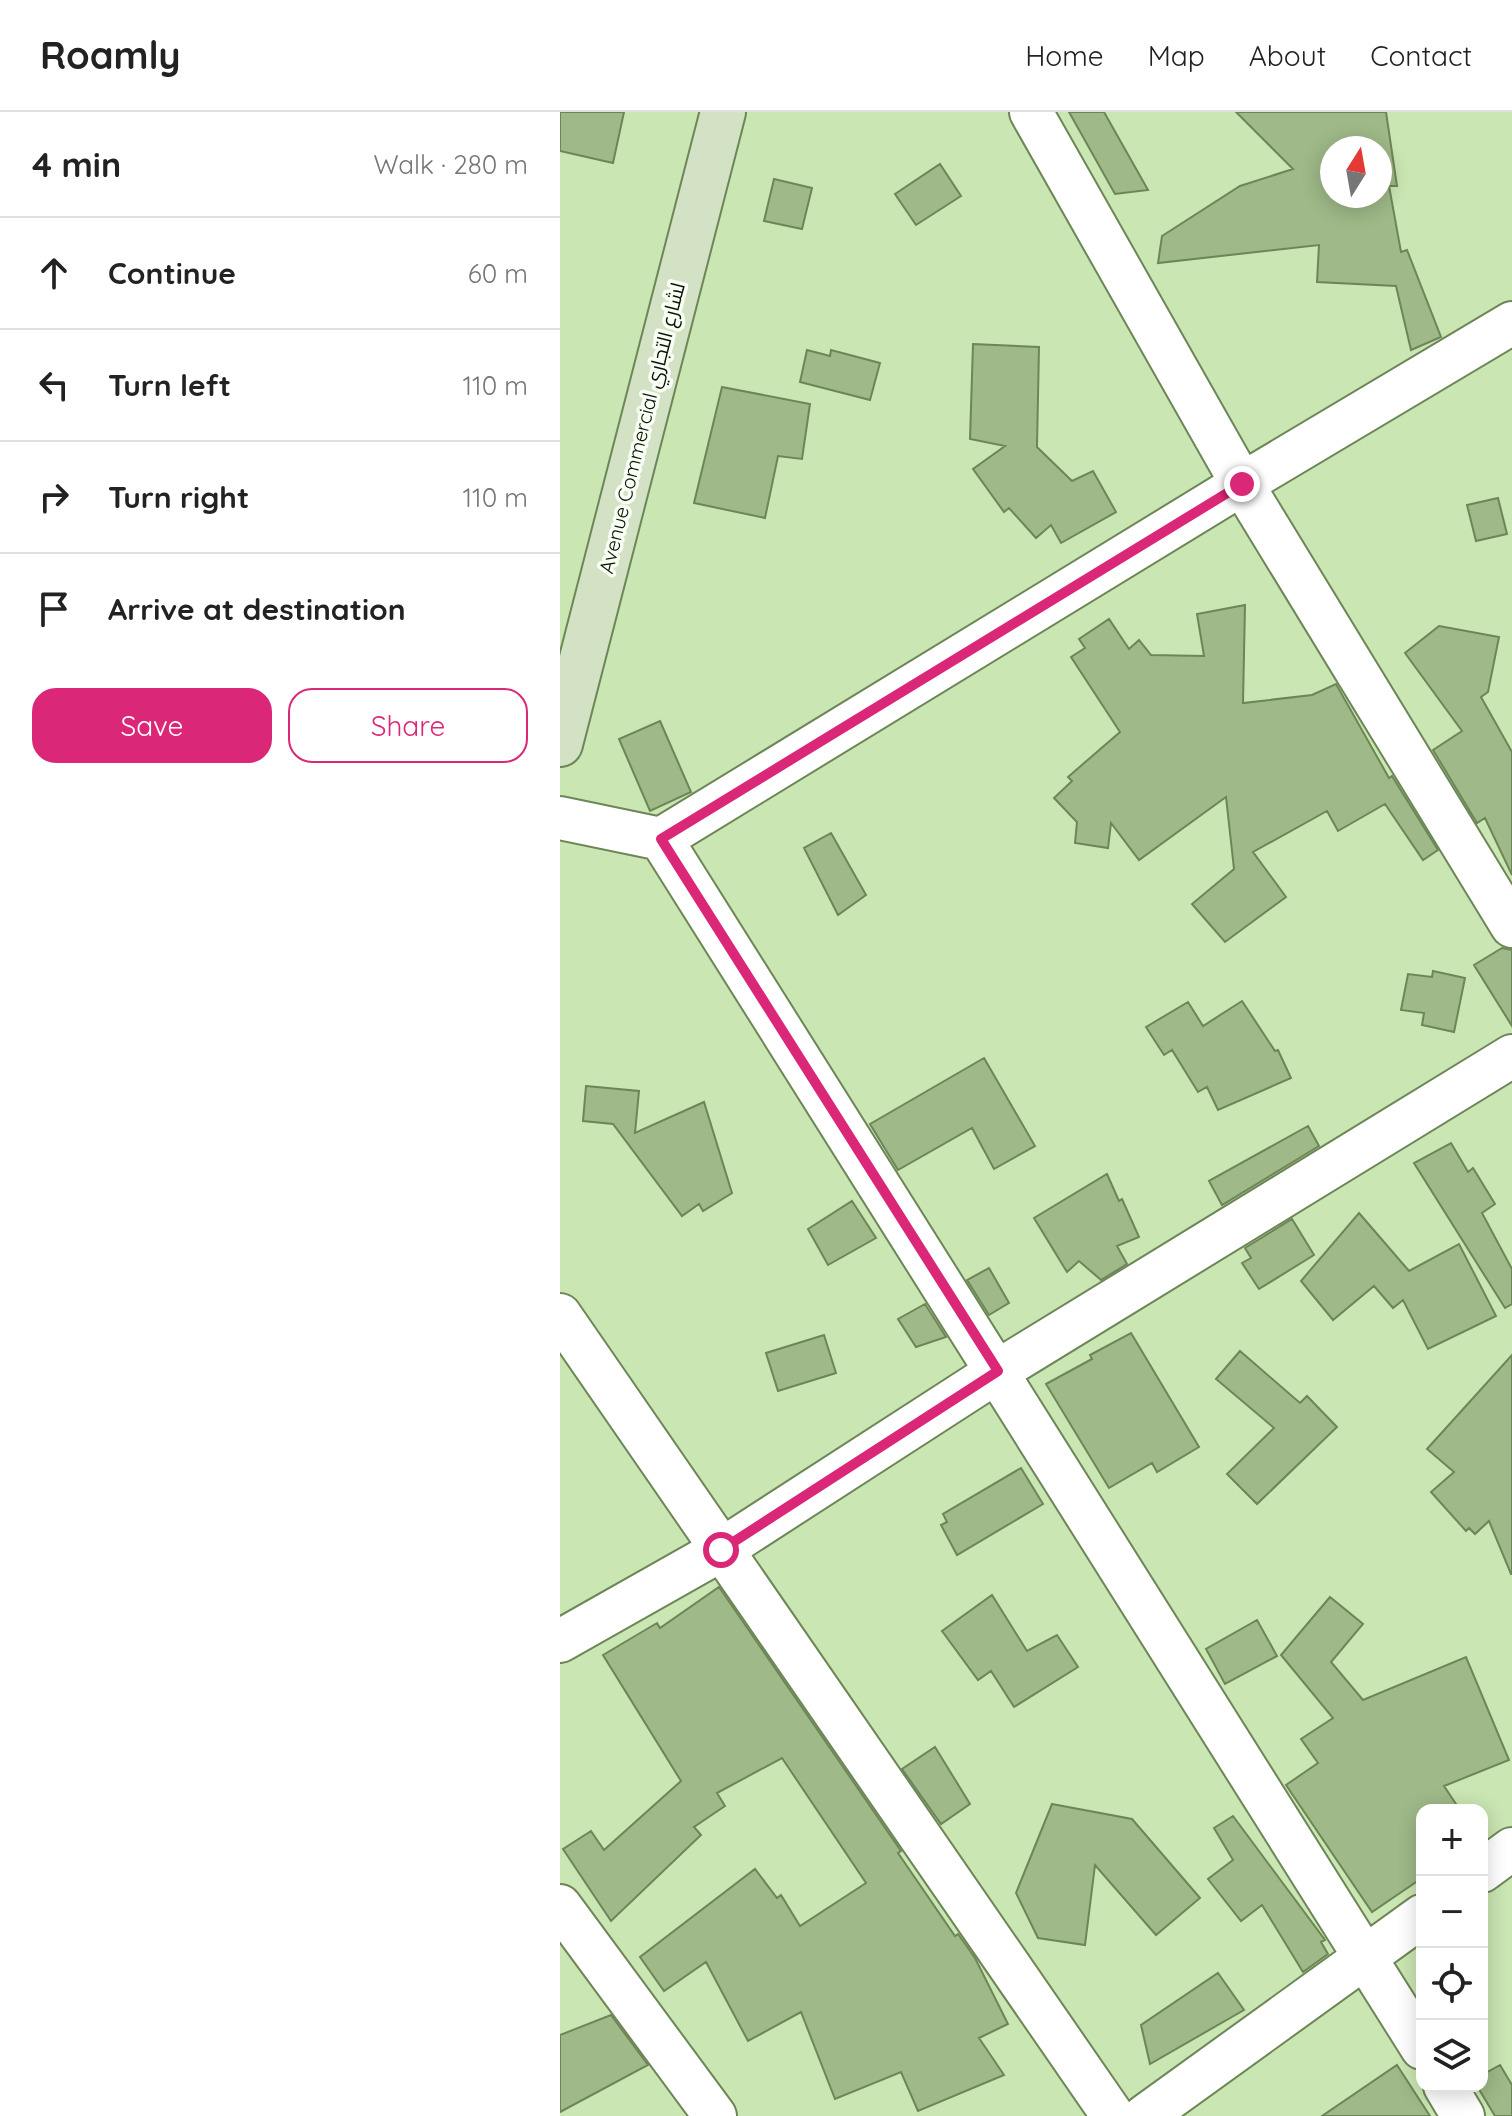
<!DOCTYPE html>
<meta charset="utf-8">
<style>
body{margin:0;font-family:Quicksand,Cairo,sans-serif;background:#f6f6f6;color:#222}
.controls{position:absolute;right:24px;bottom:24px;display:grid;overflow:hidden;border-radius:16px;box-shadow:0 4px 20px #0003}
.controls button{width:72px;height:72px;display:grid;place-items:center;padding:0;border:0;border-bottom:2px solid #e0e0e0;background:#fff;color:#222;font:40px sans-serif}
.compass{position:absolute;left:760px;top:24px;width:72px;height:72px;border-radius:50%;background:#fff;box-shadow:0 4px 20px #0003;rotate:11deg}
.stop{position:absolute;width:24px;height:24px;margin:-18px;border:6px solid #db2777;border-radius:50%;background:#fff}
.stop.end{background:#db2777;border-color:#fff;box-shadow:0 2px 8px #0008}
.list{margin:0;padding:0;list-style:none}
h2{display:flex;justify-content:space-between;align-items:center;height:104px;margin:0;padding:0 32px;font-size:34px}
h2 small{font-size:26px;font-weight:400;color:#767676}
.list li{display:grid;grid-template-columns:52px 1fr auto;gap:24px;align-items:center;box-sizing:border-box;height:112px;padding:0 32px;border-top:2px solid #e0e0e0}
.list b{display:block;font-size:30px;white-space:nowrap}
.list em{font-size:26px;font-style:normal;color:#767676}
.actions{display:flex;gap:16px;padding:24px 32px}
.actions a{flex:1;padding:18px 0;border:2px solid #db2777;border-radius:24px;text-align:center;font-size:28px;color:#db2777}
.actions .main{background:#db2777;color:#fff}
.icon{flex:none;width:44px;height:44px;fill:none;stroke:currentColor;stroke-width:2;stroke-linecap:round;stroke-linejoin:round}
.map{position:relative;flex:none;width:952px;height:2004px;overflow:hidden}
header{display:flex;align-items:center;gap:48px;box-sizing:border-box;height:112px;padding:0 40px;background:#fff;border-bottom:2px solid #e0e0e0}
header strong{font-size:38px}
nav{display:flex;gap:44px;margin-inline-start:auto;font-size:28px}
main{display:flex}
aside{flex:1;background:#fff}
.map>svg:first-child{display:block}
</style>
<header>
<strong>Roamly</strong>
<nav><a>Home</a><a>Map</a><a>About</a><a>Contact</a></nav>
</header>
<main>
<aside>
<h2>4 min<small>Walk · 280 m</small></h2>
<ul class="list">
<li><svg class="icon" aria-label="ahead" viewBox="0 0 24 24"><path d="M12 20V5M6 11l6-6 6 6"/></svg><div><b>Continue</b></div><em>60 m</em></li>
<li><svg class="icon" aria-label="left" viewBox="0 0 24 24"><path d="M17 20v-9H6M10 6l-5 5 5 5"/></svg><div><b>Turn left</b></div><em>110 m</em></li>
<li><svg class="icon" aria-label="right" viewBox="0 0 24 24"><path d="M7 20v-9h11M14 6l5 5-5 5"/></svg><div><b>Turn right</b></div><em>110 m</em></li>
<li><svg class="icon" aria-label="arrive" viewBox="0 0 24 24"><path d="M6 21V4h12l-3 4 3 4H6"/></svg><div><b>Arrive at destination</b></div></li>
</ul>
<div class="actions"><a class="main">Save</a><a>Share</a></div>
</aside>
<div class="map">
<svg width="952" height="2004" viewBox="0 0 952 2004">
<rect width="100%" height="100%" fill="#cae6b2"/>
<!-- building -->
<path fill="#9fb988" stroke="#6d8657" stroke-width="2" fill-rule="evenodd" d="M 0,0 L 64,0 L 53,51 L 0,39 Z
M 509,0 L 544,0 L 588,78 L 555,82 Z
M 676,0 L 826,0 L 837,74 L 829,74 L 841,140 L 847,138 L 881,225 L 851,238 L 836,174 L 757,170 L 759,133 L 598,151 L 602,124 L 680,74 L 733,57 ZM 772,36 L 820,36 L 820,84 L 772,84 Z
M 380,52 L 401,84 L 356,113 L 335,82 Z
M 214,67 L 252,76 L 242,117 L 204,109 Z
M 413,232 L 479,235 L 477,335 L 512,369 L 533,359 L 556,400 L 501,431 L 491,413 L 476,426 L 449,396 L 444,400 L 413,357 L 445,334 L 410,327 Z
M 247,238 L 270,244 L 271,238 L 320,251 L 310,288 L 240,270 Z
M 162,275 L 250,292 L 242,347 L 218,344 L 205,406 L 134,391 Z
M 938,386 L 947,422 L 916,429 L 907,393 Z
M 685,493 L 683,591 L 752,583 L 776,572 L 829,666 L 832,664 L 878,738 L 863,748 L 825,692 L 778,719 L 767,699 L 693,740 L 726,785 L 665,830 L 632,792 L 674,757 L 666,685 L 579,748 L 551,711 L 548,736 L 515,731 L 517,710 L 494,686 L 512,669 L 508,665 L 560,620 L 511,545 L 525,536 L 519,527 L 549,507 L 569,537 L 579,528 L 591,543 L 644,544 L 637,502 Z
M 879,514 L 939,525 L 928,580 L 921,585 L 952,640 L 952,763 L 925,706 L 917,711 L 873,638 L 902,619 L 845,541 Z
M 100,609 L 131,680 L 90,699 L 59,627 Z
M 271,721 L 306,783 L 278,803 L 244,736 Z
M 942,836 L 952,838 L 952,914 L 914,853 Z
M 873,859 L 905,866 L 894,920 L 862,913 L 864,901 L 841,898 L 848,862 L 872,865 Z
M 682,889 L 715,939 L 718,938 L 731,966 L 658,998 L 647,975 L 638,980 L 612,938 L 604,943 L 586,915 L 628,890 L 643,914 Z
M 424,946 L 475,1034 L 434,1057 L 412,1016 L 338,1058 L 310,1012 Z
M 26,974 L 79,979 L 75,1021 L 144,990 L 172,1081 L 143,1099 L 139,1092 L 122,1104 L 53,1012 L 23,1009 Z
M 748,1014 L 759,1034 L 662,1093 L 649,1069 Z
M 891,1031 L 908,1060 L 913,1056 L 935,1092 L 922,1101 L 952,1157 L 952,1192 L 945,1196 L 854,1051 Z
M 547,1062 L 559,1089 L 562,1087 L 579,1125 L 557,1134 L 567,1152 L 541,1168 L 519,1149 L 507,1160 L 474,1106 Z
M 292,1089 L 316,1126 L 268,1153 L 248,1117 Z
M 799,1101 L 849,1159 L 899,1132 L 936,1204 L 868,1237 L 843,1188 L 833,1196 L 814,1174 L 773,1208 L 741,1169 Z
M 732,1107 L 754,1143 L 699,1177 L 682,1151 L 691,1146 L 685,1136 Z
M 429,1156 L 449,1191 L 429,1203 L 407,1168 Z
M 365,1192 L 386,1225 L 356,1235 L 338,1207 Z
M 571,1221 L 639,1335 L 597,1360 L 592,1351 L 549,1376 L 486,1272 L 532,1247 L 530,1243 Z
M 264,1223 L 276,1261 L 218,1279 L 206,1241 Z
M 680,1239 L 740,1291 L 747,1284 L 777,1315 L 697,1392 L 667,1362 L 714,1316 L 656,1267 Z
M 952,1243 L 952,1462 L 951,1462 L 929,1409 L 915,1422 L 909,1416 L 906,1419 L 871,1380 L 894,1360 L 867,1337 Z
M 461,1356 L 483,1392 L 397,1443 L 381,1413 L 387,1410 L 383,1402 Z
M 159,1475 L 341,1739 L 338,1741 L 395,1824 L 398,1822 L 415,1846 L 448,1912 L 419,1926 L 444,1963 L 358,1999 L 341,1960 L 275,1987 L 241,1900 L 188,1929 L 146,1850 L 104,1879 L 80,1845 L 195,1757 L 217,1786 L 221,1783 L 240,1814 L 306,1771 L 222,1646 L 157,1681 L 165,1694 L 134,1715 L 141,1723 L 51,1809 L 3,1737 L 31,1719 L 44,1738 L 121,1669 L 43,1543 L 97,1511 L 100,1516 Z
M 432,1483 L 467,1539 L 497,1523 L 518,1555 L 454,1595 L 431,1559 L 418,1568 L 382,1519 Z
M 770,1485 L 803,1512 L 771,1550 L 803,1588 L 906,1545 L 949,1648 L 884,1674 L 900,1698 L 862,1698 L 862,1766 L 812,1800 L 726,1673 L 758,1651 L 741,1627 L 773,1606 L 721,1543 Z
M 697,1508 L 717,1544 L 665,1572 L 646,1537 Z
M 375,1635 L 410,1692 L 381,1712 L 342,1657 Z
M 492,1692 L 572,1707 L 640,1786 L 596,1823 L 535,1753 L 525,1833 L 478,1826 L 456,1781 Z
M 673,1704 L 765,1828 L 761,1830 L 768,1842 L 743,1860 L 702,1793 L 681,1809 L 648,1767 L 673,1748 L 654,1716 Z
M 658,1861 L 684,1898 L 590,1952 L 581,1913 Z
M 51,1903 L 88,1953 L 0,2000 L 0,1923 Z
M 837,1953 L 870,2004 L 762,2004 Z
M 940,1953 L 952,1973 L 952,2004 L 935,2004 L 917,1974 L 922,1974 L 922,1963 Z"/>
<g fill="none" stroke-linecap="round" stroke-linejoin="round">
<defs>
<path id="street" d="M 471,0 L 682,372 L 952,814
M 0,706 L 101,727 L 682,372 L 952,211
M 101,727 L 862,1936
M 0,1203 L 553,2004
M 0,1529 L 161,1438 L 438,1259 L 952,944
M 922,1759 L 952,1737
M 0,1794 L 155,2004
M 885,1974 L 903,2004
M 585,2004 L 862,1804"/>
<path id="secondary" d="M 0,632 L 163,0"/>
</defs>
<!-- street casing -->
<use href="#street" stroke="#6d8657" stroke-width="46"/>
<!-- secondary casing -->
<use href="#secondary" stroke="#6d8657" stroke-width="48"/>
<!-- street -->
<use href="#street" stroke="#fff" stroke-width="42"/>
<!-- secondary -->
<use href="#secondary" stroke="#d3e1c4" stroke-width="44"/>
</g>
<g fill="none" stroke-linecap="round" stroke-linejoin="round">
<!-- route -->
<path stroke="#db2777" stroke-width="10" d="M 161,1438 L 438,1259 L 101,727 L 682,372"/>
</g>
<g text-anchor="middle" stroke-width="7" stroke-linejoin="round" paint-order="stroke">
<!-- street labels -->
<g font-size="20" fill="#0a1303" stroke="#f8fef4">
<text transform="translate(82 316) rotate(-76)" y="7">Avenue Commercial لشارع التجاري</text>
</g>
</g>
</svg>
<div class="controls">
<button>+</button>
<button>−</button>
<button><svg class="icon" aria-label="locate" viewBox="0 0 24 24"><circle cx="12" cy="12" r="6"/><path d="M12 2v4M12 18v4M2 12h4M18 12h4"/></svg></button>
<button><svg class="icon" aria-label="layers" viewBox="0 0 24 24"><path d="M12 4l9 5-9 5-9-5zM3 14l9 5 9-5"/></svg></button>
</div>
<svg class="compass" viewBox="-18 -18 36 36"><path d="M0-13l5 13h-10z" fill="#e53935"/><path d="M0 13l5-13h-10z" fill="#767676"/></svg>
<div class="stop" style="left:161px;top:1438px"></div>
<div class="stop end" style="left:682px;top:372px"></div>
</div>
</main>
